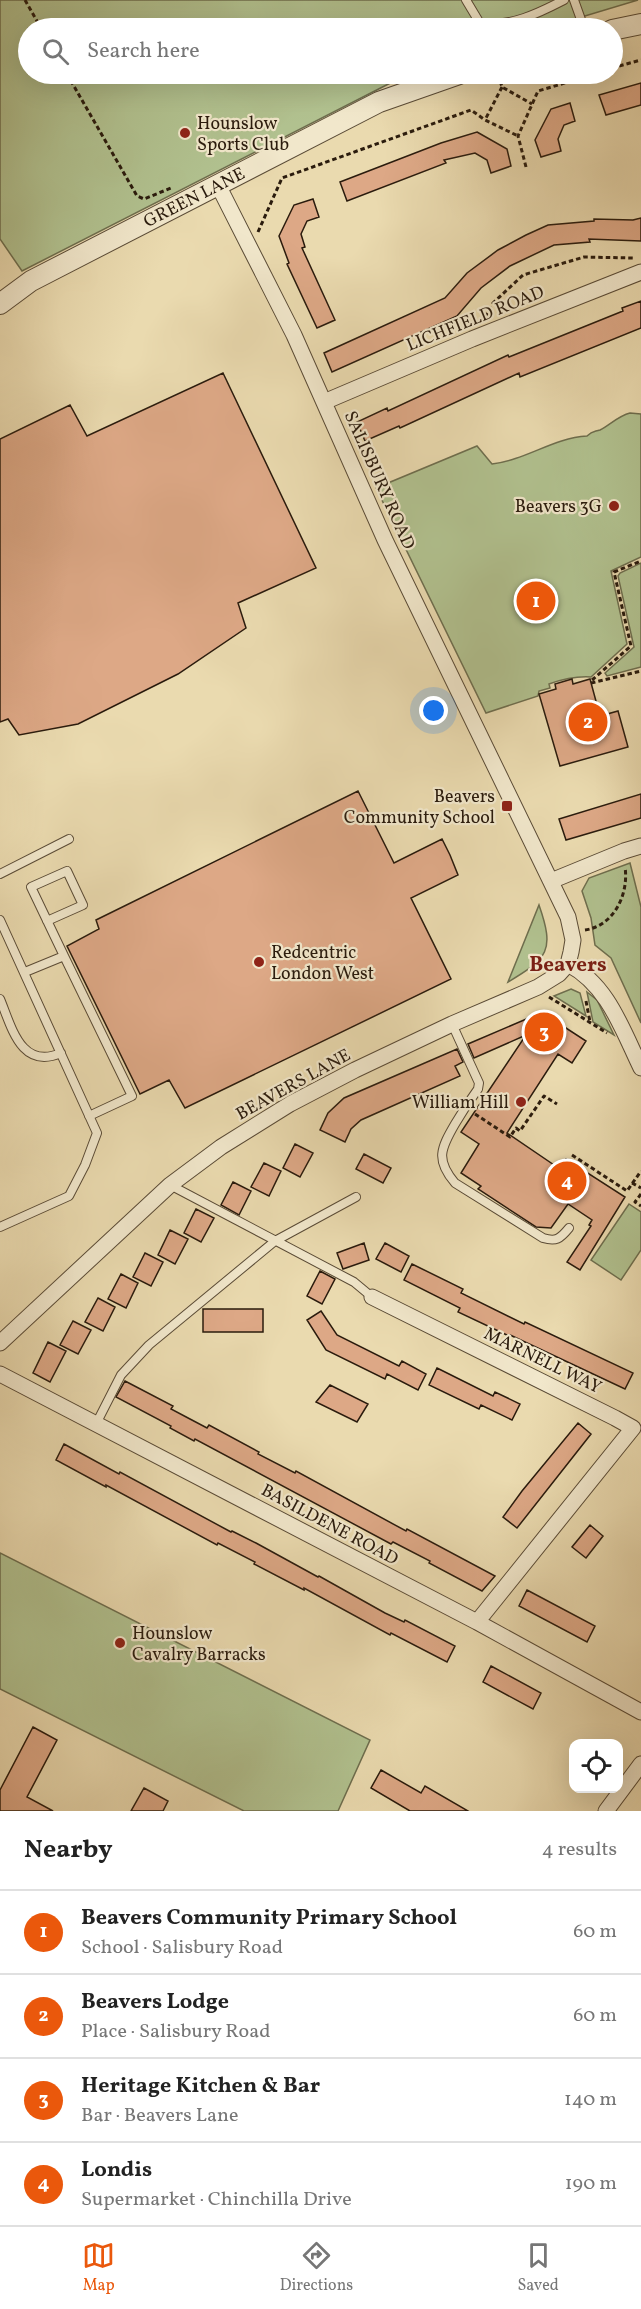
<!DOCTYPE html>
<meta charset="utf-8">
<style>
body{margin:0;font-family:Vollkorn,serif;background:#f2f2f2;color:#222}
.controls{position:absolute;right:18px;bottom:18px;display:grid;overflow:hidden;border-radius:12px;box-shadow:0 6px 24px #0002}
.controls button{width:54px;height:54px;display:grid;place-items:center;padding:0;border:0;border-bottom:2px solid #e0e0e0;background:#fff;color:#222;font:30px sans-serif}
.you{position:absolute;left:434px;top:711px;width:21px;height:21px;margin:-15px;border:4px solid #fff;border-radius:50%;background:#1a73e8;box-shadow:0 0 0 9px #1a73e833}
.badge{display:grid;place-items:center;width:39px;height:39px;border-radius:50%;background:#ea580c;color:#fff;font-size:20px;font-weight:700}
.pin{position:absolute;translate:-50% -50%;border:3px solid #fff;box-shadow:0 2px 6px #0006}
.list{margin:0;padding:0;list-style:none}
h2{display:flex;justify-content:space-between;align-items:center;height:78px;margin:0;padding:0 24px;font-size:26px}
h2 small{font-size:20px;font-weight:400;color:#767676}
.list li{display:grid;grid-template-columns:39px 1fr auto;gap:18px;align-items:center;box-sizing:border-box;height:84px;padding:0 24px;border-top:2px solid #e0e0e0}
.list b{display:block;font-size:22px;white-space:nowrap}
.list p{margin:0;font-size:20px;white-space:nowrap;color:#767676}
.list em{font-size:20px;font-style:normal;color:#767676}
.icon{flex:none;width:33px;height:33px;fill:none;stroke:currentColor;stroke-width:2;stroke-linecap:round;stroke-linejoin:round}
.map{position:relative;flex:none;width:641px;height:1811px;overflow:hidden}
.search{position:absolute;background:#fff;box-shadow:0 6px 24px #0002;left:18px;right:18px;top:18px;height:66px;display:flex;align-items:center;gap:15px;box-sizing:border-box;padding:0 21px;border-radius:33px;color:#767676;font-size:22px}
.sheet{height:414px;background:#fff}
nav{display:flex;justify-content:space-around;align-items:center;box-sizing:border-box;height:84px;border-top:2px solid #e0e0e0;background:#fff;font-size:16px;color:#767676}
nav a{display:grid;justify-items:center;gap:3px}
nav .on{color:#ea580c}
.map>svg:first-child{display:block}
</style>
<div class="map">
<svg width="641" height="1811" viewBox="0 0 641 1811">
<rect width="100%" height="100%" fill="#eadaaf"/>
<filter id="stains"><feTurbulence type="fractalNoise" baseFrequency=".00333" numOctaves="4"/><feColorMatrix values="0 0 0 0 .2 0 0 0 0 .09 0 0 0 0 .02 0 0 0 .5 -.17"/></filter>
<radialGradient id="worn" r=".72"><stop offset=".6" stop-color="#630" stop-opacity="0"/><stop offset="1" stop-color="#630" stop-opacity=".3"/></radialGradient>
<!-- green -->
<path fill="#b1c18f" stroke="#6e6e4e" stroke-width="1.5" d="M 0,0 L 638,0 L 545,28 L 28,28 L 28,74 L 408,74 L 22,271 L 0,239 Z
M 630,413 L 641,414 L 641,557 L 611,571 L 627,644 L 591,677 C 576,676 563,679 549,684 L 550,688 L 539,691 L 538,696 L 486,713 L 376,488 L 477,446 L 492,464 C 526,460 553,438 587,436 C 592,431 593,432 600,430 C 610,425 618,416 630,413 Z
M 641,563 L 641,667 L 607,676 L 605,673 L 634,647 L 618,576 L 620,573 Z
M 630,863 L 641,907 L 641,1023 L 611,958 L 595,945 L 591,918 L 582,891 L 589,878 Z
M 539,905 C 555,951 548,958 508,982 Z
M 571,989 L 580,993 L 586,1016 L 554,996 Z
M 587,992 L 597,1000 L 614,1035 L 593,1022 Z
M 629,1204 L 641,1212 L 641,1250 L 621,1280 L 591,1260 Z
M 0,1553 L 370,1740 L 338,1811 L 244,1811 L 0,1689 Z"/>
<!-- building -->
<path fill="#dda886" stroke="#2a1b0d" stroke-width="1.5" d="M 641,83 L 641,105 L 606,115 L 599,95 Z
M 570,103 L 575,121 L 564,125 L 558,139 L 561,151 L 541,157 L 535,140 L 551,109 Z
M 477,132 L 507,149 L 511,166 L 491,173 L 487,160 L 475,153 L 444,160 L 446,163 L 347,201 L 340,182 L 441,143 Z
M 313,199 L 319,217 L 307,221 L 301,234 L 305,247 L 302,248 L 335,320 L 317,328 L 287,264 L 289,263 L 279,236 L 294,205 Z
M 641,218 L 641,241 L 589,239 L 590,242 L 554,245 L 510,266 L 481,288 L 457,316 L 332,372 L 324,353 L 445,298 L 467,273 L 498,250 L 526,235 L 548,225 L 594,221 L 594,219 L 633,220 Z
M 641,301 L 641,328 L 520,377 L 519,373 L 400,428 L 399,426 L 365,441 L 357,422 L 387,408 L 388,411 L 508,355 L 509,357 L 623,311 L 622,308 Z
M 223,373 L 316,568 L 238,603 L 246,628 L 178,674 L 78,724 L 19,735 L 8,719 L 0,722 L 0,439 L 70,405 L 87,436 Z
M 572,679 L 573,684 L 590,679 L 600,716 L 618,711 L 628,747 L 560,766 L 539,694 L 556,689 L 555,684 Z
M 358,791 L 394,863 L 442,839 L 450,855 L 458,875 L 411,898 L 451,979 L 185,1108 L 169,1080 L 140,1094 L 67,946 L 99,929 L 96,920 Z
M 641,794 L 641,818 L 566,840 L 559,819 Z
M 538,1014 L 564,1030 L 566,1028 L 586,1041 L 572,1063 L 558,1054 L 507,1133 L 560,1169 L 566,1159 L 625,1197 L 580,1270 L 567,1262 L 591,1226 L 589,1225 L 592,1220 L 568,1204 L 551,1228 L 536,1227 L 478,1189 L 481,1186 L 461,1173 L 479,1144 L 461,1132 L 526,1035 L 474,1058 L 468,1044 Z
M 457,1049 L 463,1062 L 455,1066 L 460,1076 L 361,1120 L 351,1129 L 345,1142 L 320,1130 L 328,1113 L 344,1098 Z
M 295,1144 L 313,1153 L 300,1177 L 283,1168 Z
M 364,1154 L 391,1168 L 383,1183 L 356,1169 Z
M 264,1163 L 281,1171 L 269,1196 L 251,1187 Z
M 233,1182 L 251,1191 L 239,1215 L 221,1205 Z
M 196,1209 L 214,1218 L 201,1242 L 184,1233 Z
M 170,1230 L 188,1239 L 175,1264 L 158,1255 Z
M 364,1243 L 369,1260 L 343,1269 L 337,1253 Z
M 385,1243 L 409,1256 L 401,1272 L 376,1259 Z
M 145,1253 L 163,1262 L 151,1286 L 133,1277 Z
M 412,1264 L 463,1289 L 461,1293 L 524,1324 L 525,1322 L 633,1373 L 625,1389 L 510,1335 L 509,1336 L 458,1312 L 460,1308 L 404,1280 Z
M 320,1271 L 335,1279 L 322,1304 L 307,1296 Z
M 121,1274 L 138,1283 L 126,1308 L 108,1299 Z
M 98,1298 L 115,1307 L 103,1331 L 85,1322 Z
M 203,1309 L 263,1309 L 263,1332 L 203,1332 Z
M 321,1311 L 337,1335 L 399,1366 L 402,1361 L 426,1374 L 418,1390 L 387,1374 L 385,1379 L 326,1350 L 307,1320 Z
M 73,1321 L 91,1330 L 78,1354 L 60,1345 Z
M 48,1342 L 66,1351 L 50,1382 L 33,1373 Z
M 437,1368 L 493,1396 L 495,1392 L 520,1404 L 512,1420 L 481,1405 L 479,1409 L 429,1385 Z
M 125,1381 L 173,1406 L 171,1409 L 190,1419 L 207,1428 L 209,1425 L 259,1452 L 258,1454 L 295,1473 L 296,1471 L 406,1531 L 407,1529 L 495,1576 L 482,1591 L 429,1563 L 430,1561 L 393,1542 L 391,1544 L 195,1439 L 194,1441 L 170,1428 L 171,1426 L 116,1397 Z
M 330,1385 L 368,1404 L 357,1422 L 316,1402 Z
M 578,1423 L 591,1434 L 517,1528 L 503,1517 L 522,1491 Z
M 64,1444 L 119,1474 L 120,1472 L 231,1532 L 232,1531 L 256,1543 L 318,1577 L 319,1576 L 385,1613 L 404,1622 L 405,1620 L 455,1646 L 447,1662 L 391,1633 L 390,1635 L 304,1588 L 304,1590 L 254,1564 L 255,1562 L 218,1543 L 217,1545 L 106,1485 L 106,1487 L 56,1460 Z
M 590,1525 L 603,1536 L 586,1558 L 572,1547 Z
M 527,1590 L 595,1626 L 587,1642 L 519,1606 Z
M 491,1666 L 541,1693 L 533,1709 L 483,1682 Z
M 33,1727 L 57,1740 L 27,1797 L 53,1811 L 0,1811 L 0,1790 Z
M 381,1770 L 421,1793 L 425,1786 L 468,1811 L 410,1811 L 371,1788 Z
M 144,1788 L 168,1801 L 163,1811 L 131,1811 Z"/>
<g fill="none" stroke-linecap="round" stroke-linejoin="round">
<defs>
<path id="service" d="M 466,0 L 481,25 C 513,25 535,15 564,0
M 574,0 L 584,28
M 0,874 L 69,839
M 0,920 L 97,1133 L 85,1165 L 69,1196 L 0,1227
M 64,956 L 132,1096 L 89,1116
M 25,972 L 64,956 L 31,887 L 67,871 L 83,905 L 47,921
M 0,999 C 12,1028 21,1070 61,1053
M 452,1024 L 479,1083 L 478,1089 C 470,1100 462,1112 455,1124 C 441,1148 435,1160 455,1183 L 543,1238 C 556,1242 560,1239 569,1228
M 170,1185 L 354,1282 L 372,1297
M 96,1424 L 121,1375 L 149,1345 L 275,1241 L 356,1197"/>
<path id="minor" d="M 324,402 L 472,339 L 641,272
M 551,881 L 624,851 L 641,846
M 568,964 C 608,985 622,1029 641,1068
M 372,1297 L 615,1418 L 633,1428 L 477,1622
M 0,1343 L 170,1185 L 221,1147 L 290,1104 L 355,1070 L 452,1024 L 538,987 L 559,974 L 568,964 L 571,952 L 573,940 L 568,917 L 385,540 L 294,335 L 218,185
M 0,1374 L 477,1622 L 641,1712
M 606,1811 L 641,1764"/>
<path id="tertiary" d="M 612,30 L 641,24
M 0,304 L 31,281 L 379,102 L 459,74"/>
</defs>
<!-- service casing -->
<use href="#service" stroke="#5a4b36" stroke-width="10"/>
<!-- minor casing -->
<use href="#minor" stroke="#5a4b36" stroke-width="17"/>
<!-- tertiary casing -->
<use href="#tertiary" stroke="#5a4b36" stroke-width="22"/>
<!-- path -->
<path stroke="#2a1b0d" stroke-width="3" stroke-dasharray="4.5 3" stroke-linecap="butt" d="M 25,0 L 41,28
M 612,68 L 641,60
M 67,74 L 137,196 L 144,199 L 171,188
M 498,74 L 502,87 L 532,104
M 502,87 L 485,120 L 518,136
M 526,167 L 518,136 L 538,91 L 595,74
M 258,232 L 282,178 L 471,110 L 485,120
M 485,317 L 493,303 L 523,275 L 584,257 L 633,258
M 592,680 L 631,646 L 614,572 L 641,561
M 591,683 L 641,671
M 585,930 C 614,926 629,894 625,867
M 549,997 L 607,1033
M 586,1001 L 590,1022
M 475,1114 L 510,1137 L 516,1128 L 520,1131 L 544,1096 L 557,1104
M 572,1155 L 627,1191 L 641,1171
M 632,1183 L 641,1188
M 641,1194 L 635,1202 L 641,1206"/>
<!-- service -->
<use href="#service" stroke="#f1e7cb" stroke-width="8"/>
<!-- minor -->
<use href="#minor" stroke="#f1e7cb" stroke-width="15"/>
<!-- tertiary -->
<use href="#tertiary" stroke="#f1e7cb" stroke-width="20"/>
</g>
<!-- markers -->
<g fill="#8f2418" stroke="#f1e7cb" stroke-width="2">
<circle cx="185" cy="133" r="6"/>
<circle cx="614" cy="506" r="6"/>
<rect x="501" y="800" width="12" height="12" rx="3"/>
<circle cx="259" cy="962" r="6"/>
<circle cx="521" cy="1102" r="6"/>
<circle cx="120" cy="1643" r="6"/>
</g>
<g text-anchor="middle" stroke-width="4.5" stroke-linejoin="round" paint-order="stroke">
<!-- poi labels -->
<g font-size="18" fill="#2a1b0d" stroke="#f1e7cb" text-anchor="start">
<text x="197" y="129">Hounslow<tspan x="197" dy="21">Sports Club</tspan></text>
<text x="602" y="512" text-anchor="end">Beavers 3G</text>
<text x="495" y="802" text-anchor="end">Beavers<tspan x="495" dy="21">Community School</tspan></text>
<text x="271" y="958">Redcentric<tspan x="271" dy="21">London West</tspan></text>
<text x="509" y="1108" text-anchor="end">William Hill</text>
<text x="132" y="1639">Hounslow<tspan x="132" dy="21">Cavalry Barracks</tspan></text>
</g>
<!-- street labels -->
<g font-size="18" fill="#2a1b0d" stroke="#f1e7cb">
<text transform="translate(194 197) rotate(-27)" y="6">GREEN LANE</text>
<text transform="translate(475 318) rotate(-22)" y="6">LICHFIELD ROAD</text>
<text transform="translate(380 480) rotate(66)" y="6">SALISBURY ROAD</text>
<text transform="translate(293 1084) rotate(-29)" y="6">BEAVERS LANE</text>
<text transform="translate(543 1360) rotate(26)" y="6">MARNELL WAY</text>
<text transform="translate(330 1524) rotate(28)" y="6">BASILDENE ROAD</text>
</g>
<!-- quarter labels -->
<g font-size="21" font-weight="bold" fill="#7a1f14" stroke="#f1e7cb">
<text x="568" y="971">Beavers</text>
</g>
</g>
<rect width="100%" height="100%" filter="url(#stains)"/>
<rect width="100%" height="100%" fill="url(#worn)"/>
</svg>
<div class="controls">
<button><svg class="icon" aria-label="locate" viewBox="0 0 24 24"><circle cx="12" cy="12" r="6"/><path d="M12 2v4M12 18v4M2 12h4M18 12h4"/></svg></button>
</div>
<div class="you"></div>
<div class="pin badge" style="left:536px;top:601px">1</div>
<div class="pin badge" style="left:588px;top:722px">2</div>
<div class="pin badge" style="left:544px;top:1032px">3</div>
<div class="pin badge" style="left:567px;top:1181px">4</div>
<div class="search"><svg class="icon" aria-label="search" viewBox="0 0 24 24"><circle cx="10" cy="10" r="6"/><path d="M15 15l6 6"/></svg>Search here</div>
</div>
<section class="sheet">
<h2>Nearby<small>4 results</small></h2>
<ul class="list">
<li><span class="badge">1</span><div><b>Beavers Community Primary School</b><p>School · Salisbury Road</p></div><em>60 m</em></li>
<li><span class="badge">2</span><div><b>Beavers Lodge</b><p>Place · Salisbury Road</p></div><em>60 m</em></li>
<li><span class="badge">3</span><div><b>Heritage Kitchen &amp; Bar</b><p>Bar · Beavers Lane</p></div><em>140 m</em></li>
<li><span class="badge">4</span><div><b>Londis</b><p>Supermarket · Chinchilla Drive</p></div><em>190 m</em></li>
</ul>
</section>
<nav>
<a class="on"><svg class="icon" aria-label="map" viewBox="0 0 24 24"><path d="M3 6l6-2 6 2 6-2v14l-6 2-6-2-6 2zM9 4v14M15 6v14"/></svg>Map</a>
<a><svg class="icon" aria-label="directions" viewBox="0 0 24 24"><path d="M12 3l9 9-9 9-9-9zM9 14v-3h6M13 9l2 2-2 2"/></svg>Directions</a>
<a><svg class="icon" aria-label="saved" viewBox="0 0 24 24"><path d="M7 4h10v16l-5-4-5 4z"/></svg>Saved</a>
</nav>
